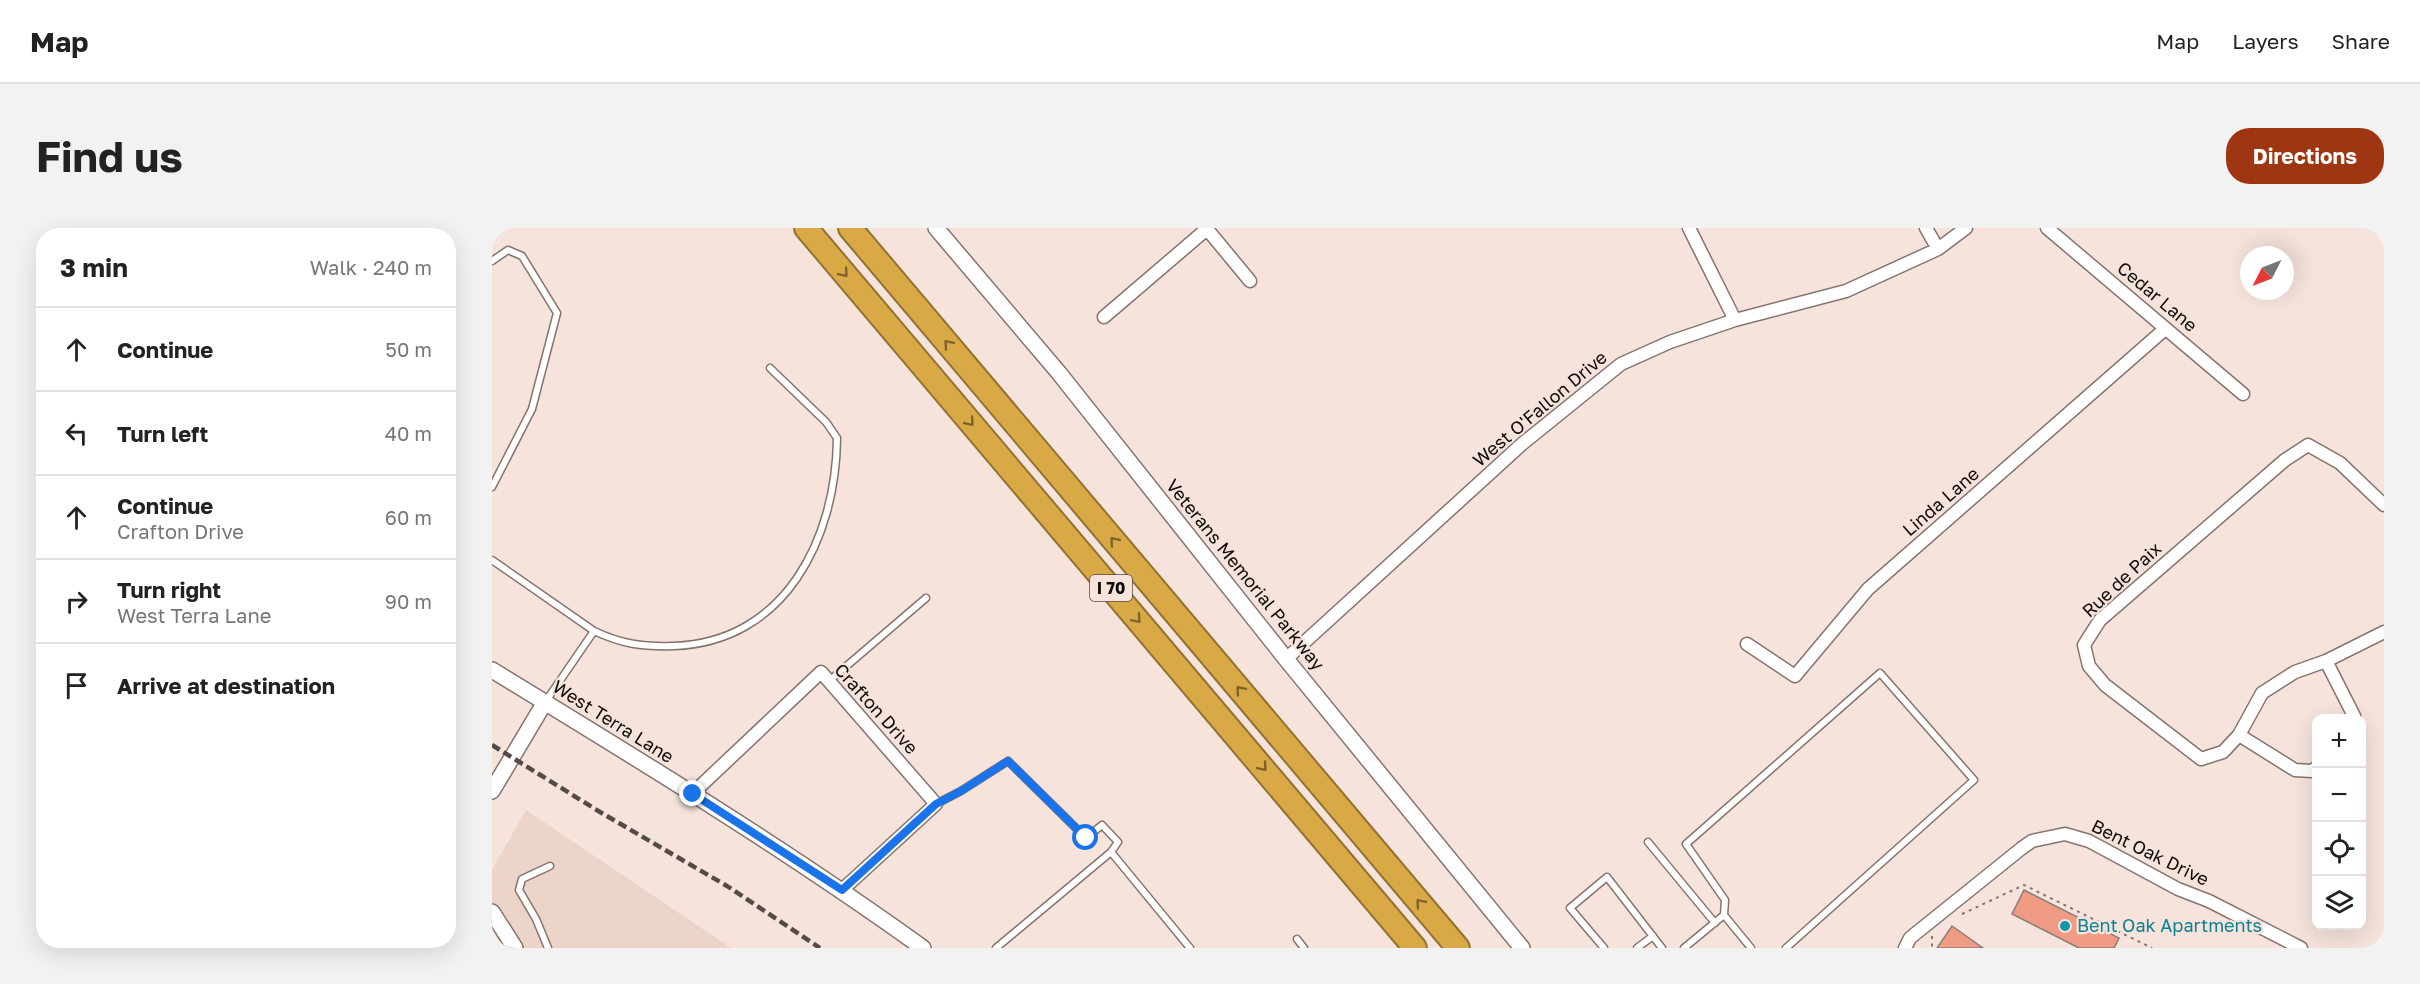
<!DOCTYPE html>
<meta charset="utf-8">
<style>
body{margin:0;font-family:"Golos Text",sans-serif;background:#f2f2f2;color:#222}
.controls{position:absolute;right:18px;bottom:18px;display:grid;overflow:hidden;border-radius:12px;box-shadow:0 6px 24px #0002}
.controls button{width:54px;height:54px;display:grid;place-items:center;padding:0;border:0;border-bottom:2px solid #e0e0e0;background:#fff;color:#222;font:30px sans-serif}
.compass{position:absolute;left:1748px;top:18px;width:54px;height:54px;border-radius:50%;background:#fff;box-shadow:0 6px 24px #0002;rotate:228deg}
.stop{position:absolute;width:18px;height:18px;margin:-14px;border:4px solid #1a73e8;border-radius:50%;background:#fff}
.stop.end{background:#1a73e8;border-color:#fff;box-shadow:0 2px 6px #0008}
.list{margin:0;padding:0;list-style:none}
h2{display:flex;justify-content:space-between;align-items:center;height:78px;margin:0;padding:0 24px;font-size:26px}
h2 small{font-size:20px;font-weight:400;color:#767676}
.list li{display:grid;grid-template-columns:39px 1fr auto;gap:18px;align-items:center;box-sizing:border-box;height:84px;padding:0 24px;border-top:2px solid #e0e0e0}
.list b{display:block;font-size:22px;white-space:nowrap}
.list p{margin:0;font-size:20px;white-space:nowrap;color:#767676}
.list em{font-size:20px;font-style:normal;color:#767676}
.icon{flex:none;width:33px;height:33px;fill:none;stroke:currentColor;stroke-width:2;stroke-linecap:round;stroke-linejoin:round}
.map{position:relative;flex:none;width:1892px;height:720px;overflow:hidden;border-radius:24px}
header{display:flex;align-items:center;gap:36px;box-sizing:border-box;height:84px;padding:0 30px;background:#fff;border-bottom:2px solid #e0e0e0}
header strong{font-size:28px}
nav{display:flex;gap:33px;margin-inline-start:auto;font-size:21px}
.intro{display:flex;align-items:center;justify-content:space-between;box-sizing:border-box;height:144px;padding:0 36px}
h1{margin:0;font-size:42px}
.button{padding:15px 27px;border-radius:24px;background:#9e3711;color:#fff;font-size:21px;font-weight:700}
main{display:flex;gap:36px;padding:0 36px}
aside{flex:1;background:#fff;border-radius:24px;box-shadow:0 6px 24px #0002}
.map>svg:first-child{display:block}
</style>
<header>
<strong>Map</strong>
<nav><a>Map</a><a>Layers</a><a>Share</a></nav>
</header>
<div class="intro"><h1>Find us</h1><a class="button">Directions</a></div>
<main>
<aside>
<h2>3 min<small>Walk · 240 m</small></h2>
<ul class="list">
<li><svg class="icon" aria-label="ahead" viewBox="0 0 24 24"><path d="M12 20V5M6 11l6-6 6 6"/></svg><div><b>Continue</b></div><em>50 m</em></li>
<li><svg class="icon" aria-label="left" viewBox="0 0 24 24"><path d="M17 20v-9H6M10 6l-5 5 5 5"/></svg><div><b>Turn left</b></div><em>40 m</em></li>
<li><svg class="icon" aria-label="ahead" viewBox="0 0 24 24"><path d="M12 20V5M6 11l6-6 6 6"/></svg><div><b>Continue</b><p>Crafton Drive</p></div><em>60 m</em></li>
<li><svg class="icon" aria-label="right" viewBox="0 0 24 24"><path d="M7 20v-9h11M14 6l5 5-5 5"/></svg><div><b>Turn right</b><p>West Terra Lane</p></div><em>90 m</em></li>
<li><svg class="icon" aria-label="arrive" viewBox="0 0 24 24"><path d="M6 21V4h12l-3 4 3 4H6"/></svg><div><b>Arrive at destination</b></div></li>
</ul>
</aside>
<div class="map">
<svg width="1892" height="720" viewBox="0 0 1892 720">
<rect width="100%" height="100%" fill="#f5e3dc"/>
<!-- industrial -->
<path fill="#ecd4c9" d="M 34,582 L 239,720 L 0,720 L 0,642 Z"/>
<!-- building -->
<path fill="#f09c84" stroke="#8c7b76" stroke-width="1.5" d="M 1532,662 L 1627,710 L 1622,720 L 1587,720 L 1520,686 Z
M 1460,698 L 1491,720 L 1445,720 Z"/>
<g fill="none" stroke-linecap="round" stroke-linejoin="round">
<defs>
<path id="service" d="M 0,33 L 16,22 L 30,28 L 65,85 L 40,181 L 0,259
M 0,332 L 102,403
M 337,453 L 434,370
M 54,473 L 102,403 C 130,416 150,419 182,418 C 293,414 344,311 345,210 L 334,194 L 278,140
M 444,576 L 469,563 L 516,533 L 594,610 L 610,597 L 626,614 L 619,624
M 1156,614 L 1223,695
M 805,711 L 812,720
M 56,720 L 44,691 L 27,662 L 30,651 L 58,638
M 504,720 L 619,624 L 698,720
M 1112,720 L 1078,680 L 1115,649 L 1170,720
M 1145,720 L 1161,708
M 1192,720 L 1232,687
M 1259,720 L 1232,687 L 1233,672 L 1194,616 L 1388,445 L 1482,552 L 1294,720"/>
<path id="minor" d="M 1197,0 L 1243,92
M 1434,0 L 1446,21
M 1555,0 L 1751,166
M 715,1 L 758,53
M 612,89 L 716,0
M 1892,277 L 1848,235 L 1816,217 L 1793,232 L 1608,392 L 1592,417 L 1597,438 L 1613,457 L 1709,531 L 1731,524 L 1747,507 L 1770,465 L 1803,444 L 1834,433 L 1892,404
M 1255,416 L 1303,448 L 1376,361 L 1673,101
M 794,431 L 1030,216 L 1129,136 L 1178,114 L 1243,92 L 1354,63 L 1446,21 L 1474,0
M 1834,433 L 1862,488 L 1861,490
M 1747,507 L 1803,542 L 1820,543 L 1824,540
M 201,565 L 329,444 L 444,576 L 350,662
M 1413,720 L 1418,710 L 1530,620 L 1540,613 L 1573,606 L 1597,613 L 1686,661 L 1717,673 L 1809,720"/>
<path id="tertiary" d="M 444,0 L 567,145 L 794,431 L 1030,720
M 0,442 C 146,531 292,620 431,720
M 0,563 L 53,474
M 0,684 L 23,720"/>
<path id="motorway" d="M 314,0 L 923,720
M 358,0 L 966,720"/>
</defs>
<!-- service casing -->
<use href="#service" stroke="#84746e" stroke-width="9"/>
<!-- minor casing -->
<use href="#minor" stroke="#84746e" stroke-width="15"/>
<!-- tertiary casing -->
<use href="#tertiary" stroke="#84746e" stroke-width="18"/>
<!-- motorway casing -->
<use href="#motorway" stroke="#937231" stroke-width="26"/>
<!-- path -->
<path stroke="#817671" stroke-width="2" stroke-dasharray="3 4.5" stroke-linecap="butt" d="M 1470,686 L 1532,657 L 1660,720
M 1440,708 L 1440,720
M 1886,720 L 1888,713"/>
<!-- service -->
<use href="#service" stroke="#fff" stroke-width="6"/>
<!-- minor -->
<use href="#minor" stroke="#fff" stroke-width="12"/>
<!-- tertiary -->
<use href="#tertiary" stroke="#fff" stroke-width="15"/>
<!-- motorway -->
<use href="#motorway" stroke="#d9a946" stroke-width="22"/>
<!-- rail -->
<path stroke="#534b46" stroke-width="4.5" stroke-dasharray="9 4.5" stroke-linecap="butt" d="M 0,517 L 108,584 L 235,658 L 328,720"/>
</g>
<!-- one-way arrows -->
<defs><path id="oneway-chevron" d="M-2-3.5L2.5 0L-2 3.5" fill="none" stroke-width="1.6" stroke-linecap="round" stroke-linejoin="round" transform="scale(1.5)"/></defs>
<g stroke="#7f622b">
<use href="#oneway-chevron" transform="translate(352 45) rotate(50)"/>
<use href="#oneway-chevron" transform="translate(456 116) rotate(-130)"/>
<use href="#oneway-chevron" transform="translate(478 194) rotate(50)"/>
<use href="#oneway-chevron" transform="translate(622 313) rotate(-130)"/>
<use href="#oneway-chevron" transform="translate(645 391) rotate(49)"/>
<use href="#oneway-chevron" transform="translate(748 462) rotate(-130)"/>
<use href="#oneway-chevron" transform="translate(771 539) rotate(50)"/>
<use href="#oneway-chevron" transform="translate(928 675) rotate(-130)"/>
</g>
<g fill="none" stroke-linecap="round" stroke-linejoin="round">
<!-- route -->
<path stroke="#1a73e8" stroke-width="8" d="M 201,566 L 350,662 L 444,576 L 469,563 L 516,533 L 594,610"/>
</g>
<!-- markers -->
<circle fill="#0f9aa8" stroke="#f5e3dc" stroke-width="2" cx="1573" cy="698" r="6"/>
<g text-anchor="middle" stroke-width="4.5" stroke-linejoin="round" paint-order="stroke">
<!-- shield labels -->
<rect fill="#f5e3dc" stroke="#554c48" stroke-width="1.5" x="598" y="347" width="42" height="26" rx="4.5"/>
<g font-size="16" font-weight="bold" fill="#110c09">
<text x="619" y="366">I 70</text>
</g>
<!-- street labels -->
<g font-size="18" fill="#110c09" stroke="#f5e3dc">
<text transform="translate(1665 69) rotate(40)" y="6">Cedar Lane</text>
<text transform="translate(1048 181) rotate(-40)" y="6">West O'Fallon Drive</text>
<text transform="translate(1449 274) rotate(-41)" y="6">Linda Lane</text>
<text transform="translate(753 347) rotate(51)" y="6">Veterans Memorial Parkway</text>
<text transform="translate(1630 352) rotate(-43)" y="6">Rue de Paix</text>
<text transform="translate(384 481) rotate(48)" y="6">Crafton Drive</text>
<text transform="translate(121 494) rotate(32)" y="6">West Terra Lane</text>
<text transform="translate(1658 625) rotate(26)" y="6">Bent Oak Drive</text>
</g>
<!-- culture labels -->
<g font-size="18" fill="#0d838f" stroke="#f5e3dc" text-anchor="start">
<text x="1585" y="704">Bent Oak Apartments</text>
</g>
</g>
</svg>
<div class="controls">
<button>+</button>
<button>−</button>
<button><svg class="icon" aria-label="locate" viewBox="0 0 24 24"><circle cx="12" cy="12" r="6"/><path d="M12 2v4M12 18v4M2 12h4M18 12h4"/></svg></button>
<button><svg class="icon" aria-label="layers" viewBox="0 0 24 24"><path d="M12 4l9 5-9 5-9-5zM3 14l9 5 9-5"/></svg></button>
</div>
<svg class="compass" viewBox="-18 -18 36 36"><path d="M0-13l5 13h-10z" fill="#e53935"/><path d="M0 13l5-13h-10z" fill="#767676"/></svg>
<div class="stop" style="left:594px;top:610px"></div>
<div class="stop end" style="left:201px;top:566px"></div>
</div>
</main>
